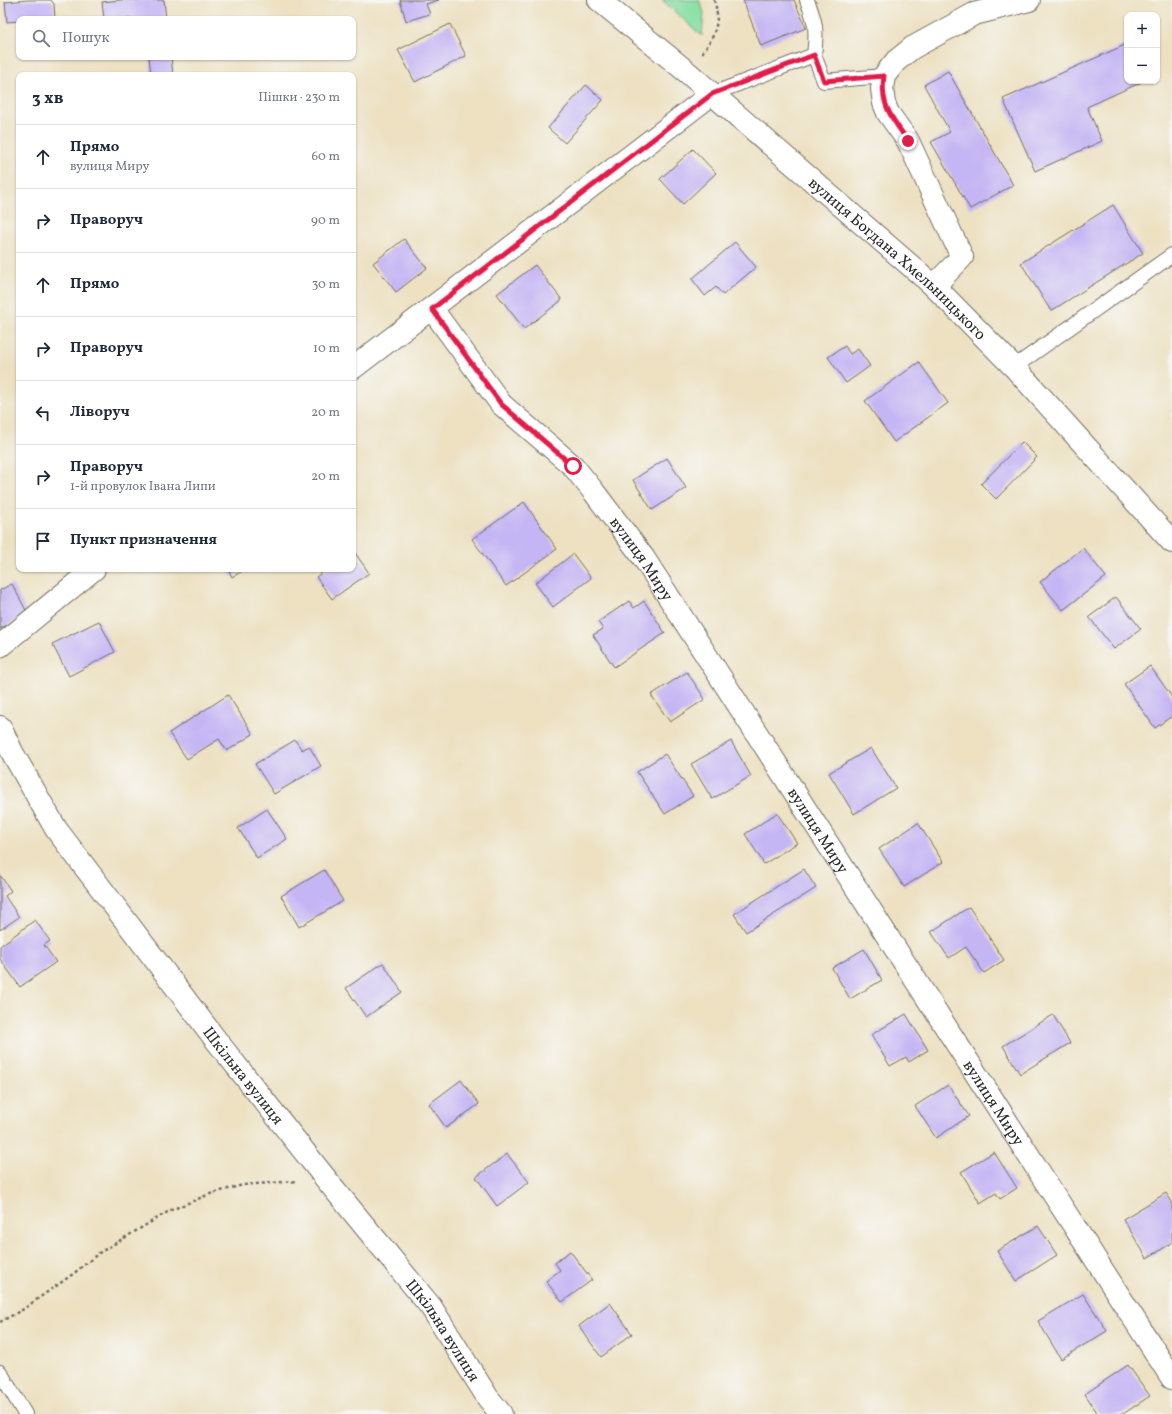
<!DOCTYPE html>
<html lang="uk">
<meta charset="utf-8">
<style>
body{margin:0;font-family:Vollkorn,serif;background:#f6f6f7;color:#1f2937}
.controls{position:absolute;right:12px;top:12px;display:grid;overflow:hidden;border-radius:8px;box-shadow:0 1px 3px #0004}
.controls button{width:36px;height:36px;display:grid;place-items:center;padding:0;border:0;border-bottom:1px solid #e0e1e3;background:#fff;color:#1f2937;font:20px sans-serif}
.stop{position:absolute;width:12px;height:12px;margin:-9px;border:3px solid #e11d48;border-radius:50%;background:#fff}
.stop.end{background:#e11d48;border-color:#fff;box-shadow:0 1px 4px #0008}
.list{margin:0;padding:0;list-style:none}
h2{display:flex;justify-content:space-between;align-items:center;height:52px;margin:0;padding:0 16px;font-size:17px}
h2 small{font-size:13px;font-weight:400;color:#747a83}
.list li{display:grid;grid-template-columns:26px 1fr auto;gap:12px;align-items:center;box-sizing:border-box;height:64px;padding:0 16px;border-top:1px solid #e0e1e3}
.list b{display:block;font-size:15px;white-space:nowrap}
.list p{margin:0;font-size:13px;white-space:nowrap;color:#747a83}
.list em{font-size:13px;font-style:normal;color:#747a83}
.icon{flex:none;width:22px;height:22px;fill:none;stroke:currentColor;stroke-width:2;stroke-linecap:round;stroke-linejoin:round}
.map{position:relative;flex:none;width:1172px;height:1414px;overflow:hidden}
.search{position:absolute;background:#fff;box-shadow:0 1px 3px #0004;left:16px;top:16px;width:340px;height:44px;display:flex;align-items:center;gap:10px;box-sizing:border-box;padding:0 14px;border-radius:8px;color:#747a83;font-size:15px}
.panel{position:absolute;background:#fff;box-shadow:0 1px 3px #0004;left:16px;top:72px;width:340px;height:500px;border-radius:8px}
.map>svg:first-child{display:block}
</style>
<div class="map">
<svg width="1172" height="1414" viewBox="0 0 1172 1414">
<rect width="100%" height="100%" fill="#f6f6f2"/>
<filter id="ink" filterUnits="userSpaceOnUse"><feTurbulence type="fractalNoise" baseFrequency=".025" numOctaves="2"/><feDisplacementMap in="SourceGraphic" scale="8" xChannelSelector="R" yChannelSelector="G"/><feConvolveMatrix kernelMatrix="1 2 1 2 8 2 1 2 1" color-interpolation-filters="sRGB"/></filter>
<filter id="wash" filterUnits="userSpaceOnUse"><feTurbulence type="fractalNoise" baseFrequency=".012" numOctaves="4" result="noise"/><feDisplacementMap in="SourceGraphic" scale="16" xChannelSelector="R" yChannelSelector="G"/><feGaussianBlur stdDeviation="0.9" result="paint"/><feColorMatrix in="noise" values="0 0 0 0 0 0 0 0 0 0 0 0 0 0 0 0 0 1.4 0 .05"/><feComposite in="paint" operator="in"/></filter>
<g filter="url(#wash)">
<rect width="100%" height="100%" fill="#ede1c2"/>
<!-- green -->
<path fill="#87dfa4" stroke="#598568" d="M 662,0 L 699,0 L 704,12 L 702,36 Z"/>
<g id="blocks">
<!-- building -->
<path fill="#c4b5f4" d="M 29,0 L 51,0 L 54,4 L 55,19 L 19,19 L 19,21 L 7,22 L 5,2 Z
M 121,0 L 164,0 L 166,19 L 104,19 L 102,2 Z
M 400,0 L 439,0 L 426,4 L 430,14 L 406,21 Z
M 743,0 L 794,0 L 806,28 L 761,46 Z
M 450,24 L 466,56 L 415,82 L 398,50 Z
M 1127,44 L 1127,81 L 1144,81 L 1087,107 L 1102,141 L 1035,171 L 1003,99 Z
M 149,57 L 171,57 L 173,74 L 151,75 Z
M 948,71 L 1013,185 L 970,209 L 931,142 L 950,132 L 924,85 Z
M 586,85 L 603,100 L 565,143 L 548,128 Z
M 693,149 L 716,173 L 683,204 L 660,179 Z
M 1113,205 L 1143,253 L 1051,311 L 1021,263 Z
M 404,239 L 427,268 L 396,292 L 373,263 Z
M 735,242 L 756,267 L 723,295 L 716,287 L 705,296 L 692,279 Z
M 535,265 L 562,300 L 524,329 L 497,294 Z
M 845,346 L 850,354 L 858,349 L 870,366 L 846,383 L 828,357 Z
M 919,362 L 948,403 L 894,442 L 865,401 Z
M 1022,442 L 1037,457 L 996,499 L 981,484 Z
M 667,458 L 686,488 L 652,510 L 633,480 Z
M 524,502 L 557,549 L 506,586 L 472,539 Z
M 1083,548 L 1106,577 L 1063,610 L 1040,582 Z
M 353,550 L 369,573 L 332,599 L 316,577 L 328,569 L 353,569 Z
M 573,554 L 591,578 L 553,607 L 535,583 Z
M 228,569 L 246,569 L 232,577 Z
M 12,584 L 28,614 L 0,629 L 0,590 Z
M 1116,597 L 1141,629 L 1114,649 L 1089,617 Z
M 629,601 L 634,608 L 644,601 L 665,633 L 614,667 L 593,635 L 603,629 L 598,622 Z
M 99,621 L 115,652 L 69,676 L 52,644 Z
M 1150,666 L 1172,697 L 1172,716 L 1155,728 L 1124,684 Z
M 687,672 L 705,699 L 670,722 L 651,695 Z
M 228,695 L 253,734 L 227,751 L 219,739 L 187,759 L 169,733 Z
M 295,740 L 302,750 L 309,746 L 321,766 L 274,794 L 255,764 Z
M 731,741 L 751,776 L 712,799 L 691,764 Z
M 871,748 L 896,788 L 854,814 L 829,773 Z
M 665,754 L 693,796 L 665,814 L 637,772 Z
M 267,809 L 287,839 L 257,858 L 238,828 Z
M 777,813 L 797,843 L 764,864 L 745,834 Z
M 918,823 L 943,862 L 904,887 L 879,849 Z
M 804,869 L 816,888 L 746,932 L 734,914 Z
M 324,870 L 343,901 L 299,927 L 281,896 Z
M 0,875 L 11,891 L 5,896 L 19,917 L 0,930 Z
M 969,907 L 1004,960 L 984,973 L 966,947 L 949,958 L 931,932 Z
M 35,920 L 50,941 L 44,945 L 56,962 L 20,987 L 0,959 L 0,946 Z
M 864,949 L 882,980 L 850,999 L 832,968 Z
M 383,963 L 402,992 L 366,1017 L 346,988 Z
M 906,1014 L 928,1050 L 909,1062 L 906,1057 L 890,1066 L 871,1035 Z
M 1053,1015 L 1070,1043 L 1020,1074 L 1003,1046 Z
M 461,1080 L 479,1104 L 446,1128 L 429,1104 Z
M 948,1085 L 969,1116 L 936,1138 L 915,1106 Z
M 994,1152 L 1017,1188 L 1000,1199 L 996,1193 L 980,1203 L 961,1172 Z
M 507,1154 L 529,1182 L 497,1206 L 476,1177 Z
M 1166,1193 L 1172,1202 L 1172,1243 L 1147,1258 L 1123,1219 Z
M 1038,1226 L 1057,1255 L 1016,1281 L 997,1251 Z
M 570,1251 L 592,1280 L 562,1302 L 546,1281 L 560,1270 L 555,1263 Z
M 1083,1294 L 1107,1331 L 1061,1359 L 1038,1321 Z
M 610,1303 L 632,1334 L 601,1357 L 579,1326 Z
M 1128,1365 L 1150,1396 L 1123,1414 L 1098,1414 L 1085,1394 Z"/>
</g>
</g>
<g filter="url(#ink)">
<use href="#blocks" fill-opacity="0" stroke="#6f6b60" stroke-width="1"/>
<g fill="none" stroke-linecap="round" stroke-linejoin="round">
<defs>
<path id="lane" d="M 807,0 C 816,23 817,30 814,55
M 712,94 L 814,55 L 824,81 L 884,76
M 1014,367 L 1172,255
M 0,1372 L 25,1414"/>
<g id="street">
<path id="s1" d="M 599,0 L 687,72 L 934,286 L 1014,367 L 1172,542"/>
<path d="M 934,286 L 962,257 L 908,141 L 888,113 L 884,103 L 882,89 L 884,76 L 896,61 L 912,48 L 974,14 L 1029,0"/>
<path id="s2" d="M 432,309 L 501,404 L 573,466 L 594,492 L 643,557 L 1172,1378"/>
<path d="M 353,368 L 712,94"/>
<path d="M 0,646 L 94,569"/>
<path id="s3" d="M 0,727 L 12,752 L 56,829 L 216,1040 L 326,1179 L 431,1307 L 488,1398 L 501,1414"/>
</g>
</defs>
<!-- lane casing -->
<use href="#lane" stroke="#6f6b60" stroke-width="16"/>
<!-- street casing -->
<use href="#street" stroke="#6f6b60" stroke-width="24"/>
<!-- path -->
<path stroke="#6f6b60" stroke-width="2.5" stroke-dasharray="3 3" stroke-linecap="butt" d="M 702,53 C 715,37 721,20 714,0
M 0,1322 L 22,1310 L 73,1274 L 99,1253 L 171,1210 L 210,1194 L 243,1185 L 297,1181"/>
<!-- lane -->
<use href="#lane" stroke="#fff" stroke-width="14"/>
<!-- street -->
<use href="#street" stroke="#fff" stroke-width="22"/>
</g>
</g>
<g fill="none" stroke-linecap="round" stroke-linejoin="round" filter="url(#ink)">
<!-- route -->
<path stroke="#e11d48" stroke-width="5" d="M 573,466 L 501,404 L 432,309 L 712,94 L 814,55 L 824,81 L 884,76 C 880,106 892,118 908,141"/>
</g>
<g text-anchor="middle" stroke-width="4" stroke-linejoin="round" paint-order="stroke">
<!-- street labels -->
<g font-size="16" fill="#2b2b2b" stroke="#f6f6f2">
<text dy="6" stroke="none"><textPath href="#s1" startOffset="395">вулиця Богдана Хмельницького</textPath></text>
<text dy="6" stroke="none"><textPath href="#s2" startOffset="328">вулиця Миру</textPath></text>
<text dy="6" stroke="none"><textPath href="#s2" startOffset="652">вулиця Миру</textPath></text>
<text dy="6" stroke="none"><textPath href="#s3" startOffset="426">Шкільна вулиця</textPath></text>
<text dy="6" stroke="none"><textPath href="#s2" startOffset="976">вулиця Миру</textPath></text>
<text dy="6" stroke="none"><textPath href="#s3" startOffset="750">Шкільна вулиця</textPath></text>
</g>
</g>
</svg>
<div class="controls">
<button>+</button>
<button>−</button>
</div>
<div class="stop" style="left:573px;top:466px"></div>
<div class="stop end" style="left:908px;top:141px"></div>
<div class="search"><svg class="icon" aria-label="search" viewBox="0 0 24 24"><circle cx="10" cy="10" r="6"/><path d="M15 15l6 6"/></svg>Пошук</div>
<section class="panel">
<h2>3 хв<small>Пішки · 230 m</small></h2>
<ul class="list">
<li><svg class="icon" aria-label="ahead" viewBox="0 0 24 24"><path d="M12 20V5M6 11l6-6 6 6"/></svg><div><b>Прямо</b><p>вулиця Миру</p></div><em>60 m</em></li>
<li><svg class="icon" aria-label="right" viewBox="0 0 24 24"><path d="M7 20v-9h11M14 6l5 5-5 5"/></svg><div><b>Праворуч</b></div><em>90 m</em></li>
<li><svg class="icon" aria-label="ahead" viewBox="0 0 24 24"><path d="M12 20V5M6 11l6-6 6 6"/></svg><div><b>Прямо</b></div><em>30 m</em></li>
<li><svg class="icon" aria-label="right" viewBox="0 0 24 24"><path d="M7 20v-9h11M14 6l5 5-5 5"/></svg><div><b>Праворуч</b></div><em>10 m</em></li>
<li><svg class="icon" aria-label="left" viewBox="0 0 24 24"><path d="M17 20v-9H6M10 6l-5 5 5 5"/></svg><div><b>Ліворуч</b></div><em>20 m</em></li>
<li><svg class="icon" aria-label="right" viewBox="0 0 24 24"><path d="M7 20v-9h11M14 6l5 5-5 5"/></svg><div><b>Праворуч</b><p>1-й провулок Івана Липи</p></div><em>20 m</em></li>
<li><svg class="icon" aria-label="arrive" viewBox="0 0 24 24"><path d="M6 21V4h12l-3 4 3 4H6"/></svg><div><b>Пункт призначення</b></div></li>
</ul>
</section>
</div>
